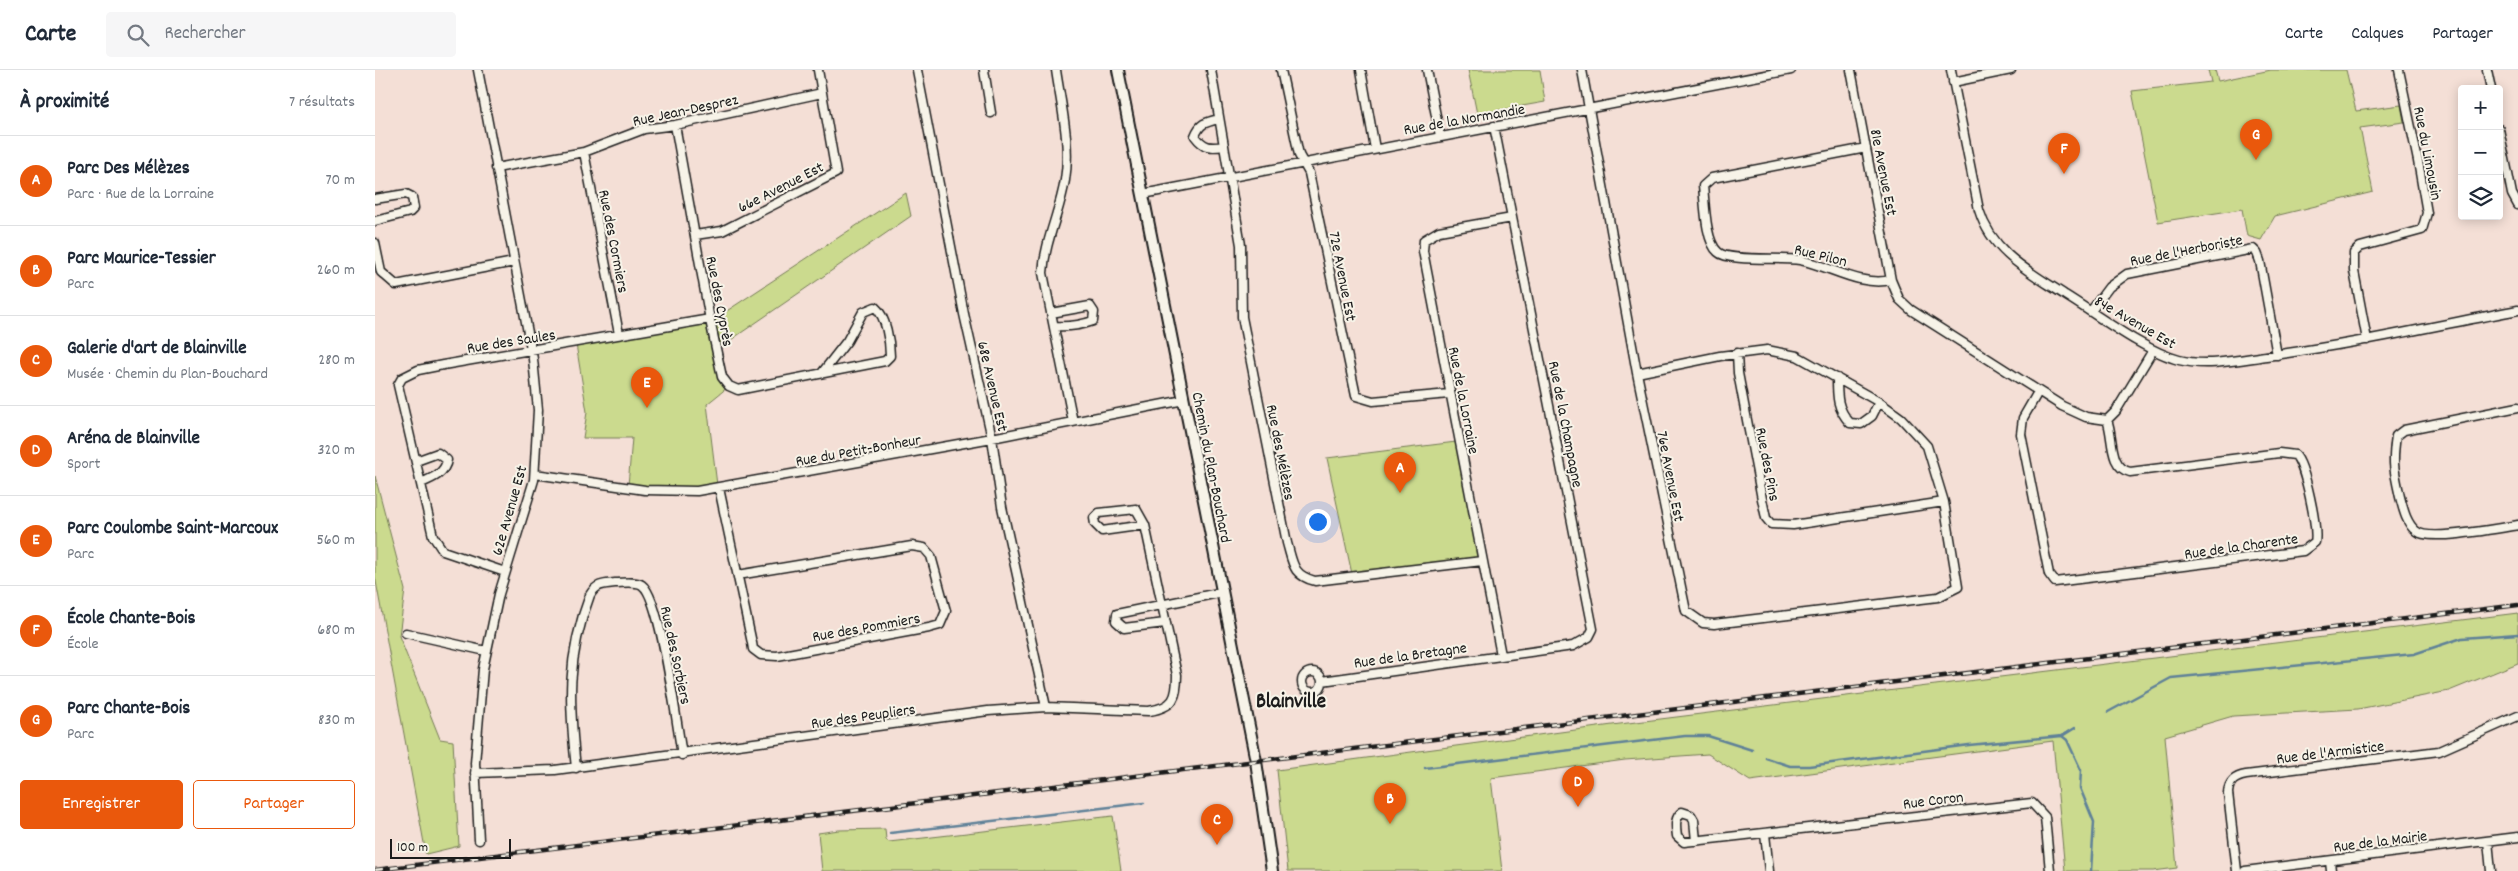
<!DOCTYPE html>
<html lang="fr">
<meta charset="utf-8">
<style>
body{margin:0;font-family:Dekko,sans-serif;background:#f6f6f7;color:#1f2937}
.controls{position:absolute;right:15px;top:15px;display:grid;overflow:hidden;border-radius:5px;box-shadow:0 2px 12px #0003}
.controls button{width:45px;height:45px;display:grid;place-items:center;padding:0;border:0;border-bottom:1px solid #e0e1e3;background:#fff;color:#1f2937;font:25px sans-serif}
.scale{position:absolute;left:15px;bottom:12px;width:121px;box-sizing:border-box;padding-left:5px;border:2px solid #1c1c1c;border-top:0;font-size:14px;line-height:18px;white-space:nowrap;color:#1c1c1c;-webkit-text-stroke:4px #f7f3e8;paint-order:stroke}
.you{position:absolute;left:942px;top:451px;width:18px;height:18px;margin:-12px;border:4px solid #fff;border-radius:50%;background:#1a73e8;box-shadow:0 0 0 8px #1a73e833}
.badge{display:grid;place-items:center;width:32px;height:32px;border-radius:50%;background:#ea580c;color:#fff;font-size:16px;font-weight:700}
.pin{position:absolute;translate:-50% -41px;filter:drop-shadow(0 1px 2px #0008)}
.pin::after{content:'';position:absolute;top:26px;width:18px;height:15px;background:inherit;clip-path:polygon(0 0,100% 0,50% 100%)}
.list{margin:0;padding:0;list-style:none}
h2{display:flex;justify-content:space-between;align-items:center;height:65px;margin:0;padding:0 20px;font-size:21px}
h2 small{font-size:16px;font-weight:400;color:#747a83}
.list li{display:grid;grid-template-columns:32px 1fr auto;gap:15px;align-items:center;box-sizing:border-box;height:90px;padding:0 20px;border-top:1px solid #e0e1e3}
.list b{display:block;font-size:19px;white-space:nowrap}
.list p{margin:0;font-size:16px;white-space:nowrap;color:#747a83}
.list em{font-size:16px;font-style:normal;color:#747a83}
.actions{display:flex;gap:10px;padding:15px 20px}
.actions a{flex:1;padding:11px 0;border:1px solid #ea580c;border-radius:5px;text-align:center;font-size:18px;color:#ea580c}
.actions .main{background:#ea580c;color:#fff}
.icon{flex:none;width:28px;height:28px;fill:none;stroke:currentColor;stroke-width:2;stroke-linecap:round;stroke-linejoin:round}
.map{position:relative;flex:none;width:2143px;height:801px;overflow:hidden}
header{display:flex;align-items:center;gap:30px;box-sizing:border-box;height:70px;padding:0 25px;background:#fff;border-bottom:1px solid #e0e1e3}
header strong{font-size:24px}
nav{display:flex;gap:28px;margin-inline-start:auto;font-size:18px}
.search{width:350px;height:45px;background:#f6f6f7;display:flex;align-items:center;gap:12px;box-sizing:border-box;padding:0 18px;border-radius:5px;color:#747a83;font-size:19px}
main{display:flex}
aside{flex:1;background:#fff}
.map>svg:first-child{display:block}
</style>
<header>
<strong>Carte</strong>
<div class="search"><svg class="icon" aria-label="search" viewBox="0 0 24 24"><circle cx="10" cy="10" r="6"/><path d="M15 15l6 6"/></svg>Rechercher</div>
<nav><a>Carte</a><a>Calques</a><a>Partager</a></nav>
</header>
<main>
<aside>
<h2>À proximité<small>7 résultats</small></h2>
<ul class="list">
<li><span class="badge">A</span><div><b>Parc Des Mélèzes</b><p>Parc · Rue de la Lorraine</p></div><em>70 m</em></li>
<li><span class="badge">B</span><div><b>Parc Maurice-Tessier</b><p>Parc</p></div><em>260 m</em></li>
<li><span class="badge">C</span><div><b>Galerie d'art de Blainville</b><p>Musée · Chemin du Plan-Bouchard</p></div><em>280 m</em></li>
<li><span class="badge">D</span><div><b>Aréna de Blainville</b><p>Sport</p></div><em>320 m</em></li>
<li><span class="badge">E</span><div><b>Parc Coulombe Saint-Marcoux</b><p>Parc</p></div><em>560 m</em></li>
<li><span class="badge">F</span><div><b>École Chante-Bois</b><p>École</p></div><em>680 m</em></li>
<li><span class="badge">G</span><div><b>Parc Chante-Bois</b><p>Parc</p></div><em>830 m</em></li>
</ul>
<div class="actions"><a class="main">Enregistrer</a><a>Partager</a></div>
</aside>
<div class="map">
<svg width="2143" height="801" viewBox="0 0 2143 801">
<rect width="100%" height="100%" fill="#f4dfd6"/>
<filter id="ink" filterUnits="userSpaceOnUse"><feTurbulence type="fractalNoise" baseFrequency=".02" numOctaves="2"/><feDisplacementMap in="SourceGraphic" scale="10" xChannelSelector="R" yChannelSelector="G"/><feConvolveMatrix kernelMatrix="1 2 1 2 8 2 1 2 1" color-interpolation-filters="sRGB"/></filter>
<g filter="url(#ink)">
<!-- green -->
<path fill="#cbda8e" stroke="#747b55" d="M 1093,0 L 1165,0 L 1170,32 L 1102,44 Z
M 1833,0 L 1840,0 L 1843,11 L 1896,0 L 1971,0 L 1981,41 L 2026,35 L 2029,52 L 1985,58 L 1998,122 L 1900,146 L 1886,170 L 1872,166 L 1867,139 L 1783,152 L 1757,21 L 1836,12 Z
M 531,123 L 536,146 L 347,276 L 338,250 Z
M 335,250 L 353,317 L 332,334 L 342,415 L 298,420 L 253,416 L 257,368 L 208,368 L 212,342 L 201,274 Z
M 1081,372 L 1104,489 L 977,504 L 952,388 Z
M 0,406 L 30,520 L 24,566 L 65,669 L 78,671 L 84,776 L 51,784 L 0,506 Z
M 2143,543 L 2143,593 L 2074,621 L 1983,639 L 1858,646 L 1790,666 L 1802,798 L 1778,801 L 1690,801 L 1678,671 L 1375,711 L 1333,684 L 1250,690 L 1116,708 L 1127,801 L 913,801 L 902,700 L 1245,654 Z
M 738,746 L 746,801 L 447,801 L 443,763 L 464,760 L 510,759 L 511,770 L 514,772 Z"/>
<g fill="none" stroke-linecap="round" stroke-linejoin="round">
<!-- stream -->
<path stroke="#5f8198" stroke-width="2.5" d="M 1733,642 L 1796,608 L 2039,584 L 2087,568 L 2143,564
M 1687,666 L 1692,670 L 1706,700 L 1705,718 L 1719,752 L 1716,801
M 1391,688 L 1415,696 L 1434,696 L 1594,675 L 1687,666 L 1700,658
M 1050,698 L 1310,666 L 1333,666 L 1377,680
M 515,763 L 769,733"/>
<defs>
<path id="minor" d="M 103,0 L 158,289 L 163,340 L 159,410 L 124,524 L 108,599 L 100,693 L 104,770
M 542,0 L 589,244 L 617,368 L 627,437 L 671,637
M 609,0 L 616,43
M 681,0 C 686,35 696,74 690,110 C 685,142 670,170 668,203 L 698,352
M 836,0 L 866,175 L 867,247 L 912,473 C 918,493 917,505 940,511 L 1107,491
M 906,0 L 924,85 L 934,103 L 981,326 L 998,331 L 1074,324
M 986,0 L 1000,79
M 1052,0 L 1065,66
M 1207,0 L 1262,303 L 1311,541 L 1328,553 L 1339,554 L 1563,527 L 1583,517 L 1569,432 L 1552,376 L 1526,348 L 1504,332 L 1422,286 L 1392,280 L 1345,286 L 1262,303
M 1476,0 L 1516,210 L 1524,229 L 1536,240 L 1687,336 L 1711,347 L 1732,350
M 1576,0 L 1604,140 C 1617,183 1655,202 1690,225 C 1721,244 1771,282 1804,290 C 1832,297 1863,290 1891,286 C 1976,275 2059,256 2143,240
M 2112,0 L 2116,19
M 1578,12 L 1636,0
M 844,49 C 831,52 825,53 820,66 C 829,78 835,78 849,76
M 300,55 L 335,250 L 347,307 L 354,316 L 363,320 L 510,291 L 515,286 C 515,272 511,246 500,237 L 488,242 L 472,271 L 447,303
M 2124,59 L 2137,124 L 2143,135
M 1491,78 L 1337,108 L 1328,116 C 1330,133 1330,171 1343,182 C 1353,192 1406,187 1425,190 C 1455,196 1485,217 1516,210
M 209,82 L 244,264
M 121,98 L 209,82 L 269,59 L 300,55 L 447,23
M 768,124 L 1416,0
M 0,129 L 31,124 L 37,127 L 39,138 L 35,142 L 0,151
M 320,165 L 347,161 L 461,103 L 443,0
M 0,173 L 6,202 L 21,215 L 139,192
M 1716,241 L 1734,217 L 1752,204 L 1878,179 L 1882,183 L 1885,191 L 1902,285
M 676,243 L 715,236 L 719,242 L 718,251 C 704,256 693,257 679,256
M 1992,270 L 1979,201 L 1979,183 L 1985,177 L 2047,160 L 2052,143 L 2043,91 L 2024,0
M 1362,283 L 1363,303 L 1387,429 L 1391,448 L 1396,454 L 1418,455 L 1569,432
M 1462,308 C 1462,327 1462,339 1475,353 L 1486,354 L 1497,346 L 1504,332
M 1663,322 L 1648,348 L 1646,364 L 1674,504 L 1680,512 L 1928,481 L 1940,472 C 1943,459 1930,394 1920,385 L 1904,383 L 1755,402 C 1733,397 1739,366 1732,350
M 2143,337 L 2029,360 L 2021,366 C 2017,393 2019,400 2025,427 C 2028,438 2031,453 2041,461 C 2053,472 2125,458 2143,455
M 1732,350 L 1741,341 L 1778,280
M 41,391 L 63,383 L 72,390 C 70,403 58,408 46,413
M 160,404 L 270,420 L 322,421 L 617,368 L 809,330
M 344,418 L 377,573 L 378,579 L 386,585 L 402,586 L 554,558 L 565,555 L 571,541 L 556,486 L 549,478 L 537,476 L 363,505
M 130,502 L 68,481 L 58,466 L 23,315 L 27,308 L 43,300 L 68,295 L 335,249
M 790,553 L 749,558 L 741,551 L 742,544 L 848,522
M 31,563 L 111,581
M 1126,585 L 1048,181 L 1049,170 L 1064,161 L 1137,148
M927 612a10 10 0 1 1 20 0a10 10 0 1 1-20 0Z
M 947,611 L 1198,576 L 1214,567 L 1218,559 L 1119,56
M 201,698 C 194,633 191,588 215,525 C 221,514 229,514 240,513 C 248,513 261,511 267,515 C 286,528 302,656 307,685
M 100,703 L 180,700 L 613,641 L 671,637 L 774,641 C 799,637 802,628 802,605 L 770,455 L 761,439 L 724,443 L 719,448 L 720,454 L 727,461 L 770,455
M 1390,764 L 1394,801
M 1321,771 L 1319,750 L 1316,745 L 1307,742 C 1299,748 1301,757 1302,766 L 1309,772 L 1657,733 L 1670,747 L 1675,801
M 2113,771 L 2116,801
M 1955,791 L 1956,801
M 1862,801 L 1853,723 C 1854,711 1860,707 1871,705 L 2064,681 L 2143,646
M 1870,801 L 2143,767"/>
<path id="tertiary" d="M 743,0 L 881,691 L 897,801"/>
</defs>
<!-- minor casing -->
<use href="#minor" stroke="#1c1c1c" stroke-width="11"/>
<!-- tertiary casing -->
<use href="#tertiary" stroke="#1c1c1c" stroke-width="14"/>
<!-- minor -->
<use href="#minor" stroke="#f7f3e8" stroke-width="8"/>
<!-- tertiary -->
<use href="#tertiary" stroke="#f7f3e8" stroke-width="10"/>
<defs>
<path id="rail" d="M 0,800 L 2143,535"/>
</defs>
<!-- rail casing -->
<use href="#rail" stroke="#1c1c1c" stroke-width="4.5"/>
<!-- rail -->
<use href="#rail" stroke="#f7f3e8" stroke-width="2.5" stroke-dasharray="8" stroke-linecap="butt"/>
</g>
</g>
<g text-anchor="middle" stroke-width="4" stroke-linejoin="round" paint-order="stroke">
<!-- street labels -->
<g font-size="16" fill="#1c1c1c" stroke="#f7f3e8">
<text transform="translate(310 39) rotate(-12)" y="6">Rue Jean-Desprez</text>
<text transform="translate(1089 48) rotate(-10)" y="6">Rue de la Normandie</text>
<text transform="translate(2054 83) rotate(79)" y="6">Rue du Limousin</text>
<text transform="translate(1510 102) rotate(79)" y="6">81e Avenue Est</text>
<text transform="translate(405 116) rotate(-27)" y="6">66e Avenue Est</text>
<text transform="translate(240 171) rotate(79)" y="6">Rue des Cormiers</text>
<text transform="translate(1811 179) rotate(-11)" y="6">Rue de l'Herboriste</text>
<text transform="translate(1446 184) rotate(14)" y="6">Rue Pilon</text>
<text transform="translate(969 206) rotate(79)" y="6">72e Avenue Est</text>
<text transform="translate(346 231) rotate(79)" y="6">Rue des Cyprès</text>
<text transform="translate(1761 251) rotate(30)" y="6">84e Avenue Est</text>
<text transform="translate(136 270) rotate(-9)" y="6">Rue des Saules</text>
<text transform="translate(619 316) rotate(77)" y="6">68e Avenue Est</text>
<text transform="translate(1090 330) rotate(79)" y="6">Rue de la Lorraine</text>
<text transform="translate(1192 354) rotate(79)" y="6">Rue de la Champagne</text>
<text transform="translate(483 379) rotate(-10)" y="6">Rue du Petit-Bonheur</text>
<text transform="translate(907 382) rotate(79)" y="6">Rue des Mélèzes</text>
<text transform="translate(1394 394) rotate(79)" y="6">Rue des Pins</text>
<text transform="translate(838 397) rotate(79)" y="6">Chemin du Plan-Bouchard</text>
<text transform="translate(1297 406) rotate(79)" y="6">76e Avenue Est</text>
<text transform="translate(133 440) rotate(-74)" y="6">62e Avenue Est</text>
<text transform="translate(1866 475) rotate(-8)" y="6">Rue de la Charente</text>
<text transform="translate(491 556) rotate(-10)" y="6">Rue des Pommiers</text>
<text transform="translate(1035 584) rotate(-8)" y="6">Rue de la Bretagne</text>
<text transform="translate(302 585) rotate(78)" y="6">Rue des Sorbiers</text>
<text transform="translate(488 645) rotate(-8)" y="6">Rue des Peupliers</text>
<text transform="translate(1955 681) rotate(-7)" y="6">Rue de l'Armistice</text>
<text transform="translate(1558 729) rotate(-7)" y="6">Rue Coron</text>
<text transform="translate(2005 770) rotate(-7)" y="6">Rue de la Mairie</text>
</g>
<!-- district labels -->
<g font-size="21" font-weight="bold" fill="#1c1c1c" stroke="#f7f3e8">
<text x="916" y="637">Blainville</text>
</g>
</g>
</svg>
<div class="controls">
<button>+</button>
<button>−</button>
<button><svg class="icon" aria-label="layers" viewBox="0 0 24 24"><path d="M12 4l9 5-9 5-9-5zM3 14l9 5 9-5"/></svg></button>
</div>
<div class="scale">100 m</div>
<div class="you"></div>
<div class="pin badge" style="left:1025px;top:423px">A</div>
<div class="pin badge" style="left:1015px;top:754px">B</div>
<div class="pin badge" style="left:842px;top:775px">C</div>
<div class="pin badge" style="left:1203px;top:737px">D</div>
<div class="pin badge" style="left:272px;top:338px">E</div>
<div class="pin badge" style="left:1689px;top:104px">F</div>
<div class="pin badge" style="left:1881px;top:90px">G</div>
</div>
</main>
